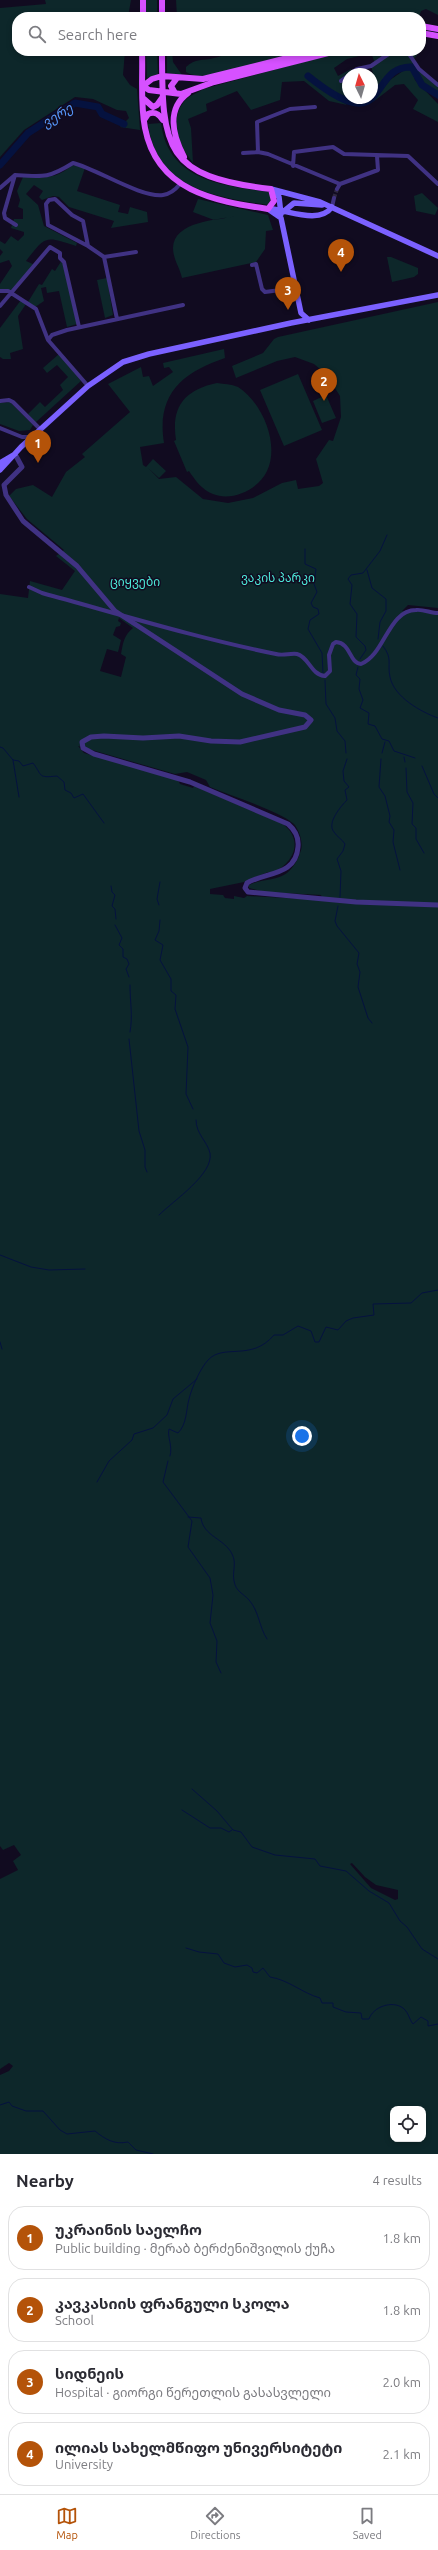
<!DOCTYPE html>
<meta charset="utf-8">
<style>
body{margin:0;font-family:Ubuntu,"Noto Sans Georgian",sans-serif;background:#f2f2f3;color:#2b2b33}
.controls{position:absolute;right:12px;bottom:12px;display:grid;overflow:hidden;border-radius:8px;box-shadow:0 2px 6px #0003}
.controls button{width:36px;height:36px;display:grid;place-items:center;padding:0;border:0;border-bottom:1px solid #e1e1e2;background:#fff;color:#2b2b33;font:20px sans-serif}
.compass{position:absolute;left:342px;top:68px;width:36px;height:36px;border-radius:50%;background:#fff;box-shadow:0 2px 6px #0003;rotate:355deg}
.you{position:absolute;left:302px;top:1436px;width:14px;height:14px;margin:-10px;border:3px solid #fff;border-radius:50%;background:#1a73e8;box-shadow:0 0 0 6px #1a73e833}
.badge{display:grid;place-items:center;width:26px;height:26px;border-radius:50%;background:#b45309;color:#fff;font-size:13px;font-weight:700}
.pin{position:absolute;translate:-50% -33px;filter:drop-shadow(0 1px 2px #0008)}
.pin::after{content:'';position:absolute;top:21px;width:14px;height:12px;background:inherit;clip-path:polygon(0 0,100% 0,50% 100%)}
.list{margin:0;padding:0;list-style:none}
h2{display:flex;justify-content:space-between;align-items:center;height:52px;margin:0;padding:0 16px;font-size:17px}
h2 small{font-size:13px;font-weight:400;color:#7c7c81}
.list li{display:grid;grid-template-columns:26px 1fr auto;gap:12px;align-items:center;box-sizing:border-box;height:64px;margin:0 8px 8px;padding:0 8px;border:1px solid #e1e1e2;border-radius:16px}
.list b{display:block;font-size:15px;white-space:nowrap}
.list p{margin:0;font-size:13px;white-space:nowrap;color:#7c7c81}
.list em{font-size:13px;font-style:normal;color:#7c7c81}
.icon{flex:none;width:22px;height:22px;fill:none;stroke:currentColor;stroke-width:2;stroke-linecap:round;stroke-linejoin:round}
.map{position:relative;flex:none;width:438px;height:2154px;overflow:hidden}
.search{position:absolute;background:#fff;box-shadow:0 2px 6px #0003;left:12px;right:12px;top:12px;height:44px;display:flex;align-items:center;gap:10px;box-sizing:border-box;padding:0 14px;border-radius:16px;color:#7c7c81;font-size:15px}
.sheet{height:340px;background:#fff}
nav{display:flex;justify-content:space-around;align-items:center;box-sizing:border-box;height:56px;border-top:1px solid #e1e1e2;background:#fff;font-size:11px;color:#7c7c81}
nav a{display:grid;justify-items:center;gap:2px}
nav .on{color:#b45309}
.map>svg:first-child{display:block}
</style>
<div class="map">
<svg width="438" height="2154" viewBox="0 0 438 2154">
<rect width="100%" height="100%" fill="#110b20"/>
<!-- green -->
<path fill="#0d272a" fill-rule="evenodd" d="M 45,0 L 131,0 L 128,17 L 17,17 L 17,51 L 125,51 L 123,75 L 130,85 L 137,89 L 140,130 L 120,127 L 129,118 L 126,111 L 117,110 L 93,99 L 75,97 L 24,130 L 0,157 L 0,8 L 46,4 Z
M 146,0 L 157,0 L 157,17 L 146,17 Z
M 176,0 L 438,0 L 438,15 L 426,9 L 421,11 L 419,17 L 177,17 Z
M 146,51 L 157,51 L 158,75 L 147,78 Z
M 167,51 L 172,51 L 173,62 L 182,75 L 167,73 Z
M 232,51 L 280,51 L 281,57 C 260,63 204,84 186,72 L 186,67 C 195,58 203,61 214,58 C 220,57 226,54 232,51 Z
M 344,51 L 420,51 L 414,59 L 419,69 L 438,85 L 438,99 L 418,78 L 413,66 C 391,64 386,82 372,95 L 372,78 L 374,77 L 371,66 L 375,63 L 371,53 L 347,59 L 334,68 L 338,76 L 351,69 L 354,74 L 348,74 L 348,98 L 367,99 L 352,102 L 340,97 L 309,74 L 307,77 L 347,105 L 329,101 L 304,81 L 282,82 L 280,100 L 251,110 L 237,91 L 206,104 L 207,111 L 188,119 L 191,128 L 193,163 C 180,147 169,122 183,103 C 188,95 197,94 203,89 Z
M 406,69 L 412,70 L 415,80 L 438,104 L 438,122 L 413,109 L 418,100 L 404,84 L 395,85 L 373,102 L 390,80 Z
M 161,123 C 168,181 224,186 270,192 L 271,200 L 268,205 C 215,197 157,189 148,124 Z
M 72,165 L 85,168 L 77,191 L 120,205 L 118,212 L 128,214 L 130,207 L 147,212 L 148,222 L 111,228 L 114,221 L 69,207 L 59,197 L 53,196 L 42,200 L 39,197 L 43,191 L 34,185 L 26,194 L 38,205 L 44,226 L 77,243 L 76,246 C 45,236 46,235 26,261 L 35,265 L 11,291 L 0,290 L 0,284 L 12,266 L 9,260 L 0,263 L 0,256 L 3,252 L 0,249 L 0,241 L 5,244 L 11,236 L 18,241 L 24,235 L 24,232 L 11,228 L 14,219 L 23,219 L 23,209 L 18,207 L 20,200 L 17,191 L 23,177 C 42,178 58,179 72,165 Z
M 422,193 L 438,208 L 435,215 L 416,211 L 414,196 Z
M 198,199 L 268,215 L 273,230 L 266,231 L 265,249 L 256,262 L 182,278 C 180,268 173,259 173,248 C 174,221 217,220 237,216 L 214,220 L 193,212 Z
M 387,257 L 391,257 L 418,268 L 418,274 L 414,277 L 392,282 Z
M 62,260 L 77,324 L 67,327 L 59,291 L 47,293 L 46,287 L 41,288 L 44,301 L 35,307 L 28,302 L 39,284 L 42,285 L 52,269 L 55,271 Z
M 107,278 L 113,315 L 105,318 L 97,280 Z
M 21,300 L 26,304 L 18,316 L 23,349 L 10,353 L 11,359 L 3,359 L 0,357 L 0,328 Z
M 438,302 L 438,608 L 408,605 L 402,611 L 438,611 L 438,2154 L 0,2154 L 0,2075 L 9,2071 L 13,2066 L 9,2063 L 0,2069 L 0,1879 L 18,1870 L 13,1861 L 21,1855 L 14,1845 L 3,1850 L 0,1846 L 0,594 L 28,598 L 30,581 L 62,590 L 75,571 L 56,556 L 64,550 L 27,519 L 9,496 L 16,489 L 33,485 L 52,497 L 66,472 L 85,457 L 82,454 L 130,412 L 108,384 L 141,367 L 143,377 L 149,376 L 153,386 L 173,372 L 169,367 L 164,368 L 163,363 L 224,349 L 225,358 C 183,372 156,394 164,443 L 140,447 L 143,465 L 146,467 L 153,459 L 166,471 L 159,478 L 148,468 L 159,479 L 176,477 L 203,499 L 228,503 L 253,498 L 282,483 L 296,480 L 298,489 L 319,486 L 323,483 L 316,459 L 329,440 L 333,441 L 341,417 L 340,396 L 326,374 L 314,364 L 295,357 L 277,361 L 236,378 L 232,366 L 263,353 L 274,339 L 278,337 ZM 119,618 L 133,628 C 124,635 123,643 121,654 L 126,657 L 121,677 L 100,671 L 107,649 L 118,652 L 121,640 L 113,635 L 116,627 L 120,626 L 121,623 L 118,621 ZM 78,746 L 175,774 L 187,772 L 206,780 L 210,787 C 231,796 278,810 294,824 C 300,831 304,845 300,853 C 298,860 293,868 287,873 C 276,881 261,879 249,885 L 249,888 L 265,892 L 321,895 L 323,900 L 247,896 L 244,898 L 234,896 L 234,899 L 225,898 L 223,895 L 210,894 L 210,889 L 244,882 L 268,872 L 270,874 C 293,865 305,841 283,824 L 194,786 L 193,788 L 180,784 L 178,780 L 84,753 ZM 352,1863 L 365,1877 L 376,1885 L 398,1890 L 398,1899 L 395,1900 L 371,1888 L 350,1864 ZM 393,2109 L 423,2109 L 423,2139 L 393,2139 Z
M 59,354 L 81,381 L 35,423 L 28,414 L 40,402 L 45,407 L 63,390 L 60,385 L 68,377 L 57,365 L 47,373 L 43,368 Z
M 298,374 L 322,430 L 284,446 L 260,390 Z
M 217,383 C 224,384 231,384 238,387 C 262,402 280,444 267,471 C 259,489 232,502 213,494 C 202,490 195,480 189,471 L 187,472 L 174,441 L 176,440 C 171,407 184,390 217,383 Z
M 326,395 L 336,418 L 322,423 L 313,401 Z
M 10,402 L 33,425 L 30,430 L 19,431 L 0,424 L 0,403 Z"/>
<g fill="none" stroke-linecap="round" stroke-linejoin="round">
<!-- stream -->
<path stroke="#05123f" stroke-width="1" d="M 305,549 L 305,564 L 316,569 L 314,584 L 317,592 L 311,603 L 313,607 L 318,609 L 319,614 L 310,620 L 308,629 L 322,653 L 323,673
M 367,570 L 372,588 L 386,599 L 386,611 L 380,622 L 378,639
M 383,646 C 393,659 387,663 390,677 C 394,697 421,712 438,718
M 360,659 L 366,650 L 365,646 L 356,637 L 357,614 L 350,604 L 352,585 L 348,579 L 351,575 L 363,573 L 380,551 L 387,535
M 358,667 L 356,675 L 360,679 L 359,689 L 363,700 L 360,708 L 369,713 L 368,724 L 375,726 L 382,739 L 389,741 L 394,751 L 415,758
M 325,680 L 326,704 L 335,718 L 337,731 L 345,741 L 346,753
M 0,747 L 3,748 L 13,760 L 19,761 L 23,766 L 33,763 C 43,776 37,778 57,776 L 64,782 L 65,790 L 71,793 L 74,798 L 83,794 L 104,823
M 382,753 L 385,742
M 404,757 L 405,762
M 381,759 L 379,787 L 385,796 L 390,816 L 389,822 L 394,830 L 393,842 L 400,870
M 13,760 L 19,797
M 422,766 L 434,794 L 438,798
M 406,768 L 407,792 L 413,803 L 412,824 L 416,828 L 416,839 L 424,853
M 111,886 L 112,892 L 115,895 L 112,906 L 115,909 L 116,919
M 340,897 L 341,871 L 337,859 L 343,851 L 345,844 C 342,839 337,837 334,832 C 326,823 342,805 347,800 L 345,790 L 349,787 L 344,781 L 343,771 L 347,759
M 159,905 L 157,899 L 160,882
M 338,906 L 335,921 L 337,926 L 359,953 L 357,964 L 360,972 L 358,987 L 368,1018 L 372,1023
M 160,920 L 159,931 L 155,940 L 163,945 L 160,960 L 171,979 L 171,991 L 176,995 L 175,1009 L 188,1047 L 186,1094 L 193,1109
M 115,925 L 122,938 L 119,945 L 123,949 L 123,957 L 127,959 L 129,964 L 126,969 L 129,977
M 130,985 C 130,1002 133,1016 130,1032
M 129,1039 L 139,1131 L 145,1150 L 145,1167 L 147,1172
M 159,1215 C 173,1201 214,1174 210,1153 C 207,1141 196,1134 196,1120
M 0,1255 L 31,1267 L 49,1270 L 85,1269
M 0,1342 L 2,1349
M 170,1456 C 173,1446 167,1437 169,1429 L 178,1433 C 187,1424 186,1410 189,1399 C 192,1387 200,1369 208,1360 C 224,1343 251,1362 274,1335 L 283,1335 L 298,1326 L 311,1331 L 315,1342 L 319,1342 L 326,1327 L 338,1330 L 346,1321 L 353,1318 L 374,1315 L 373,1304 L 411,1303 L 422,1293 L 438,1290
M 168,1461 L 163,1482 L 192,1521 L 188,1547 L 210,1578 L 213,1595 L 210,1623 L 217,1641 L 216,1662 L 221,1673
M 97,1482 L 109,1461 L 132,1440 L 134,1434 L 153,1428 L 167,1415 L 173,1399 L 197,1379
M 188,1517 L 201,1518 C 203,1536 225,1539 232,1554 C 237,1563 232,1572 234,1581 C 236,1592 243,1593 249,1600 C 259,1611 259,1627 267,1639
M 192,1789 L 217,1811 L 233,1830 L 241,1832 L 252,1847 L 275,1855 L 315,1859 L 320,1866 L 346,1871 L 369,1891 L 389,1903 L 400,1921 L 407,1927 L 422,1949 L 438,1959
M 182,1810 L 210,1828 L 221,1828 L 229,1832 L 232,1830
M 186,1948 L 199,1952 L 218,1954 L 224,1963 L 235,1967 L 247,1965 L 252,1968 L 253,1972 L 257,1973 L 263,1968 L 270,1977 C 289,1980 302,1993 320,1998 L 322,2003 L 333,2003 L 333,2007 L 346,2012 L 361,2013 L 362,2019 L 369,2019 C 373,2007 392,2000 403,2008 C 409,2013 409,2019 413,2024 L 421,2017 L 428,2021 L 428,2026 L 438,2024
M 0,2105 L 9,2102 L 12,2106 L 26,2111 L 43,2111 L 60,2130 L 67,2134 L 95,2131 C 105,2139 114,2145 128,2142 L 136,2150 L 153,2154"/>
<!-- river -->
<path stroke="#05123f" stroke-width="7" d="M 308,76 C 391,143 367,65 412,67 L 422,85 L 438,95
M 0,165 L 28,133 L 75,103 L 98,107 L 102,114 L 124,124"/>
<!-- minor-tunnel -->
<path stroke="#2f2841" stroke-width="4" stroke-dasharray="4 2" stroke-linecap="butt" d="M 334,198 L 337,189"/>
<!-- minor -->
<path stroke="#403283" stroke-width="4" d="M 407,51 L 419,69 L 438,85
M 350,74 L 357,69 L 371,66 L 393,51
M 341,81 L 348,76
M 258,152 L 257,122 L 290,109 L 315,107
M 243,153 L 258,152 L 268,154 L 340,184
M 293,166 L 294,152 L 333,147 L 344,154 L 408,156 L 438,184
M 0,188 L 15,175
M 337,189 L 340,184 L 378,170 L 377,156
M 55,199 L 72,215 L 83,221 L 88,246 L 48,225 L 46,204 L 49,200 Z
M 332,207 L 334,198
M 16,225 L 5,218 L 4,213 L 15,175 C 44,177 49,178 73,163 C 97,169 141,198 163,195 C 170,194 176,189 180,184
M 88,246 L 104,257 L 117,319
M 104,257 L 136,252
M 252,265 L 256,264 L 262,289 L 265,292 L 296,288
M 0,291 L 8,291 L 36,309 L 48,340 L 88,386
M 0,306 L 50,247 L 60,253 L 60,258 L 64,262 L 79,327
M 48,340 L 52,335 L 67,330 L 183,305
M 0,401 L 9,400 L 13,402 L 41,430
M 0,428 L 22,437 L 32,437
M 29,587 L 42,593 C 119,614 197,638 276,654 C 283,656 290,653 297,654 C 309,657 311,675 325,676 L 330,671 L 329,655 L 333,644 L 336,642 C 351,643 349,663 361,664 C 385,655 388,610 416,610 C 423,609 431,613 438,613"/>
<!-- tertiary -->
<path stroke="#403283" stroke-width="5" d="M 15,454 L 22,467 L 4,485 L 6,495 L 23,521 L 77,566 L 115,611 L 242,694 L 279,710 L 305,715 L 311,720 L 305,727 L 240,742 L 211,741 L 179,736 L 143,738 L 104,736 L 91,737 L 82,742 L 83,748 L 94,754 L 190,782 L 288,824 C 295,830 299,838 298,847 C 296,876 265,872 247,883 L 245,888 L 248,892 L 356,902 L 438,905"/>
<!-- secondary -->
<path stroke="#7b61ff" stroke-width="5.5" d="M 271,189 L 320,202 L 438,256
M 272,190 L 279,197 L 281,214
M 268,209 L 281,218 L 301,313 L 309,320
M 272,209 C 290,211 320,224 332,207
M 283,212 L 294,203 L 322,205
M 0,463 L 15,454
M 0,470 L 21,447 L 88,386 L 123,362 L 149,354 L 291,323 L 438,295"/>
<!-- primary -->
<path stroke="#d651ff" stroke-width="6" d="M 162,0 L 162,17
M 143,17 L 143,0
M 421,26 L 438,29
M 421,33 L 438,36
M 142,51 C 143,76 140,103 145,128 C 157,191 214,201 268,209 L 274,201 L 271,189 C 165,177 162,149 162,51
M 143,86 L 149,90 L 181,94 L 214,82 L 336,51
M 143,86 L 152,79 L 162,76 L 203,79 L 315,51
M 175,93 L 171,86 L 177,78
M 144,99 L 153,107 L 157,105 L 162,98
M 144,120 L 148,114 C 155,111 159,114 163,120
M 184,157 C 173,136 166,109 188,93"/>
</g>
<g text-anchor="middle" stroke-width="3" stroke-linejoin="round" paint-order="stroke">
<!-- park labels -->
<g font-size="12" fill="#4ce8d7" stroke="#110b20">
<text x="278" y="582">ვაკის პარკი</text>
<text x="135" y="586">ციყვები</text>
</g>
<!-- water labels -->
<g font-size="13" font-style="italic" fill="#589aff" stroke="#110b20">
<text transform="translate(57 115) rotate(-32)" y="5">ვერე</text>
</g>
</g>
</svg>
<div class="controls">
<button><svg class="icon" aria-label="locate" viewBox="0 0 24 24"><circle cx="12" cy="12" r="6"/><path d="M12 2v4M12 18v4M2 12h4M18 12h4"/></svg></button>
</div>
<svg class="compass" viewBox="-18 -18 36 36"><path d="M0-13l5 13h-10z" fill="#e53935"/><path d="M0 13l5-13h-10z" fill="#7c7c81"/></svg>
<div class="you"></div>
<div class="pin badge" style="left:38px;top:463px">1</div>
<div class="pin badge" style="left:324px;top:401px">2</div>
<div class="pin badge" style="left:288px;top:310px">3</div>
<div class="pin badge" style="left:341px;top:272px">4</div>
<div class="search"><svg class="icon" aria-label="search" viewBox="0 0 24 24"><circle cx="10" cy="10" r="6"/><path d="M15 15l6 6"/></svg>Search here</div>
</div>
<section class="sheet">
<h2>Nearby<small>4 results</small></h2>
<ul class="list">
<li><span class="badge">1</span><div><b>უკრაინის საელჩო</b><p>Public building · მერაბ ბერძენიშვილის ქუჩა</p></div><em>1.8 km</em></li>
<li><span class="badge">2</span><div><b>კავკასიის ფრანგული სკოლა</b><p>School</p></div><em>1.8 km</em></li>
<li><span class="badge">3</span><div><b>სიდნეის</b><p>Hospital · გიორგი წერეთლის გასასვლელი</p></div><em>2.0 km</em></li>
<li><span class="badge">4</span><div><b>ილიას სახელმწიფო უნივერსიტეტი</b><p>University</p></div><em>2.1 km</em></li>
</ul>
</section>
<nav>
<a class="on"><svg class="icon" aria-label="map" viewBox="0 0 24 24"><path d="M3 6l6-2 6 2 6-2v14l-6 2-6-2-6 2zM9 4v14M15 6v14"/></svg>Map</a>
<a><svg class="icon" aria-label="directions" viewBox="0 0 24 24"><path d="M12 3l9 9-9 9-9-9zM9 14v-3h6M13 9l2 2-2 2"/></svg>Directions</a>
<a><svg class="icon" aria-label="saved" viewBox="0 0 24 24"><path d="M7 4h10v16l-5-4-5 4z"/></svg>Saved</a>
</nav>
